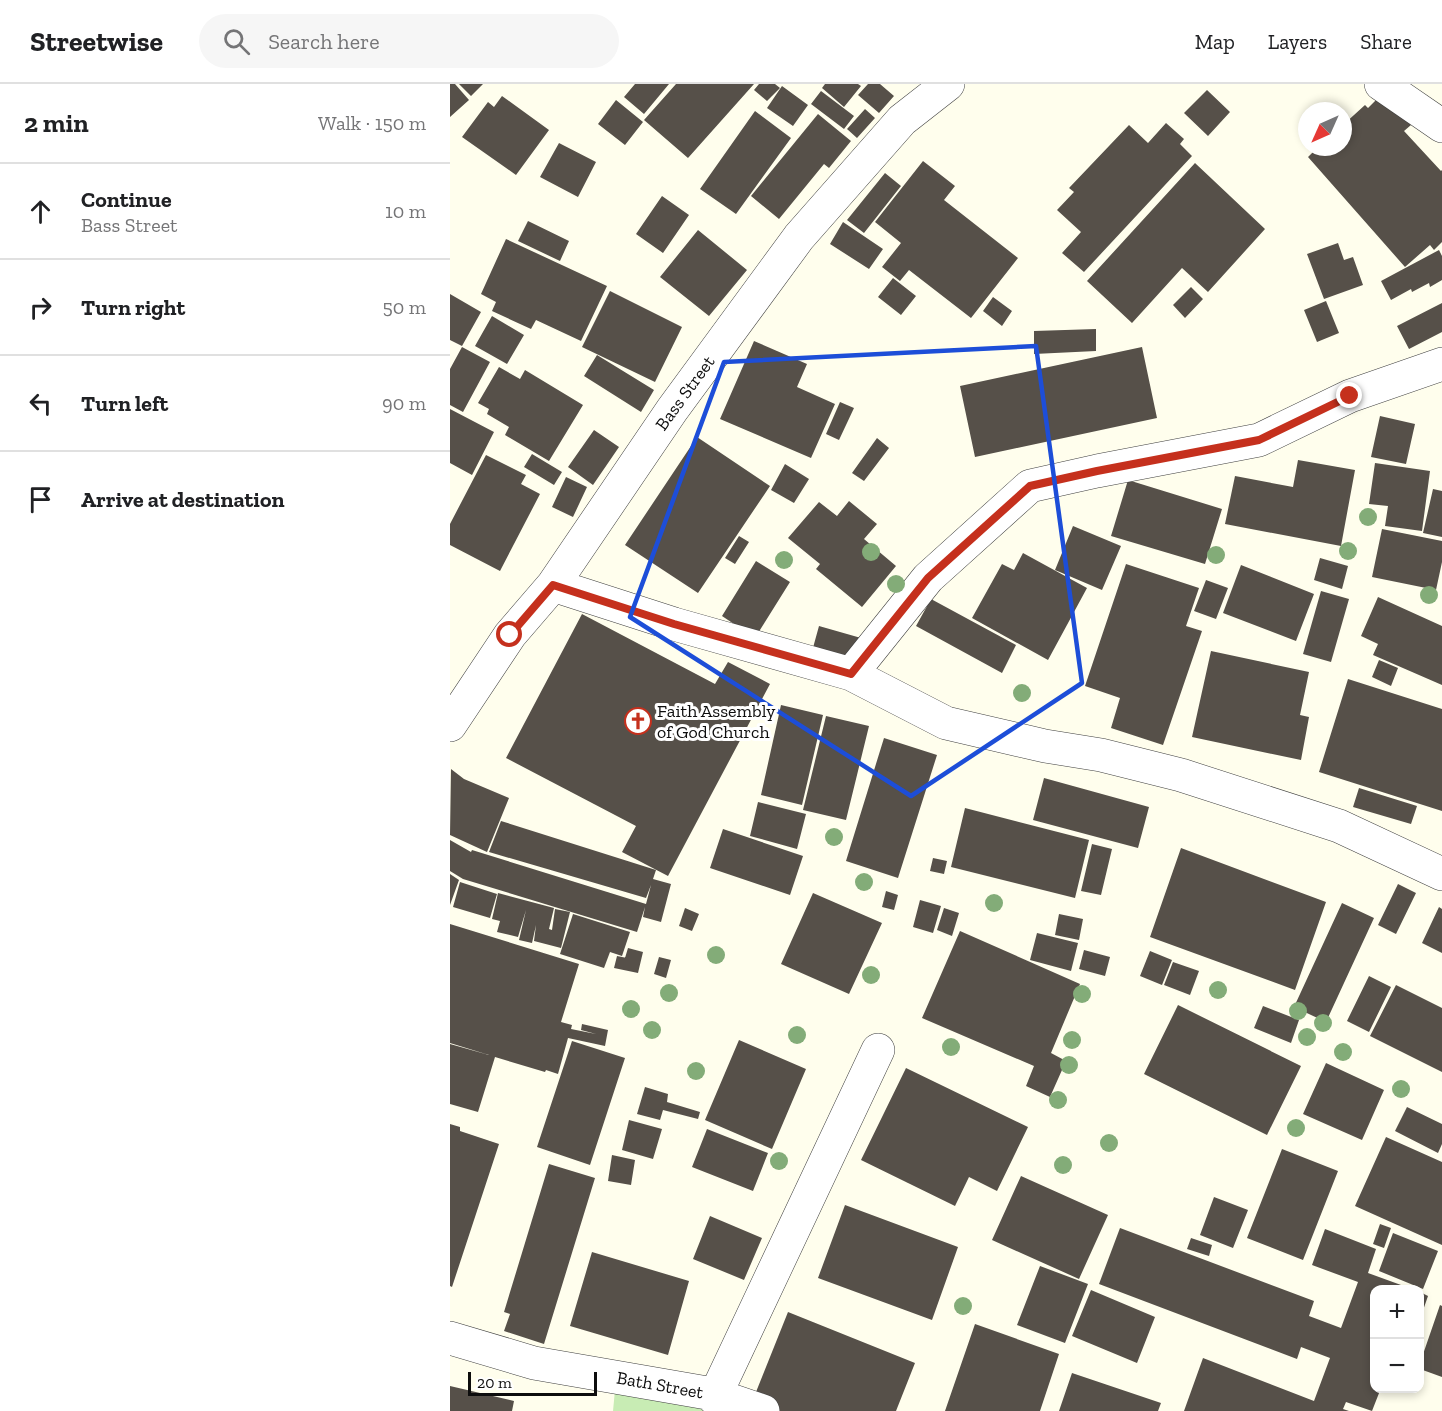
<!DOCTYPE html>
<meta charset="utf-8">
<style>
body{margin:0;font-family:"Zilla Slab",serif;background:#f6f6f6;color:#202124}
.controls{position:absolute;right:18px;bottom:18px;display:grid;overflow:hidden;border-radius:12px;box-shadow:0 3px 9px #0003}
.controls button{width:54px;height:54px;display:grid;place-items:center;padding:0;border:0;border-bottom:2px solid #e0e0e0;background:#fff;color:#202124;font:30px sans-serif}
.compass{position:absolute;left:848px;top:18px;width:54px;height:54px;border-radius:50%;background:#fff;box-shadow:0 3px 9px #0003;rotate:225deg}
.scale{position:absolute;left:18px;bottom:15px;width:129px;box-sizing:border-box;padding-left:6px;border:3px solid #0d0d0d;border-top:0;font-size:16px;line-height:21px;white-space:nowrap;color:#0d0d0d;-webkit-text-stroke:4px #fff;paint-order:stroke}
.stop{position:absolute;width:18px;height:18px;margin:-14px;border:4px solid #c5301d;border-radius:50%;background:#fff}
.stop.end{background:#c5301d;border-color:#fff;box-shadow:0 2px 6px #0008}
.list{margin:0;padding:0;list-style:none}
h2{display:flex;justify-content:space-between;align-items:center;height:78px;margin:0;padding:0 24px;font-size:26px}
h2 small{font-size:20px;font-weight:400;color:#757577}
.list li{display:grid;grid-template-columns:39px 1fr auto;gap:18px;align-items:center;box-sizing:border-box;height:96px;padding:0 24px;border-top:2px solid #e0e0e0}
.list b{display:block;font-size:22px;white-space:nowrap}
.list p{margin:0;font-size:20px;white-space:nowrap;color:#757577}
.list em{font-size:20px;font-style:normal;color:#757577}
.icon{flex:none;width:33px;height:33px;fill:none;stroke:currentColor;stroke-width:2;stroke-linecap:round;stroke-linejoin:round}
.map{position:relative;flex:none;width:992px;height:1327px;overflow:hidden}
header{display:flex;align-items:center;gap:36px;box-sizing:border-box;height:84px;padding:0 30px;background:#fff;border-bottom:2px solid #e0e0e0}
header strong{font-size:28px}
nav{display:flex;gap:33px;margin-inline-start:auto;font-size:21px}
.search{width:420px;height:54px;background:#f6f6f6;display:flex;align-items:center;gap:15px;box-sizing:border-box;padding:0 21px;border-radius:33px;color:#757577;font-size:22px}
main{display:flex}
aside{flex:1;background:#fff}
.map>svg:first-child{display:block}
</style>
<header>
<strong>Streetwise</strong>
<div class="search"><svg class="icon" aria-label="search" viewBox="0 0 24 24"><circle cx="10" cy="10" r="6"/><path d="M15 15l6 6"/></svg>Search here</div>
<nav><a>Map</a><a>Layers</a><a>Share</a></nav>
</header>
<main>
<aside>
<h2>2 min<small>Walk · 150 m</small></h2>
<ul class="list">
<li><svg class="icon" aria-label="ahead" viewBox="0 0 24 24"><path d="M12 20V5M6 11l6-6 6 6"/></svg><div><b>Continue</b><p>Bass Street</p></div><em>10 m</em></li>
<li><svg class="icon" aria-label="right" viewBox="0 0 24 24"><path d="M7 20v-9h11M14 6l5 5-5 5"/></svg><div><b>Turn right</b></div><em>50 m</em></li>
<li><svg class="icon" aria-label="left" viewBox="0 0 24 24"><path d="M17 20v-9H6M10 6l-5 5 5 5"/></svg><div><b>Turn left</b></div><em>90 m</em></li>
<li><svg class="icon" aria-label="arrive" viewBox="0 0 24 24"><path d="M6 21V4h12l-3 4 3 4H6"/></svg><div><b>Arrive at destination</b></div></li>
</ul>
</aside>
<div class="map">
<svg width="992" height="1327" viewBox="0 0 992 1327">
<rect width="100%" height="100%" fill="#fffeed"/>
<!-- green -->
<path fill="#c8ecb4" d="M 166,1295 L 329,1327 L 163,1327 Z"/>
<!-- building -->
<path fill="#565049" d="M 0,0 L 5,0 L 19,16 L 0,33 Z
M 9,0 L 33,0 L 21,12 Z
M 185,0 L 219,0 L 194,30 L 174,13 Z
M 226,0 L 304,0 L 238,74 L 194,36 Z
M 309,0 L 325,0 L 330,4 L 317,17 L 304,6 Z
M 375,0 L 408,0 L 411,2 L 394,23 L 372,4 Z
M 418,0 L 430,0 L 444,12 L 429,29 L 408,11 Z
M 332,2 L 358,21 L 343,42 L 317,24 Z
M 757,6 L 780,28 L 758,52 L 734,29 Z
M 371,7 L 404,32 L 394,45 L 361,20 Z
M 933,9 L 961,41 L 954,47 L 991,87 L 992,86 L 992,158 L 984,166 L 980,161 L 955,183 L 858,73 L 868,63 L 893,63 L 893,41 L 915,21 L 918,24 Z
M 52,12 L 99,46 L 66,91 L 12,53 L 38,18 L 44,23 Z
M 166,16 L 193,38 L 175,61 L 148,40 Z
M 415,25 L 425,34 L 407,54 L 397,45 Z
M 305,27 L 341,54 L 286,130 L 250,105 Z
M 368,30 L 401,57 L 379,84 L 374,80 L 329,135 L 301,112 Z
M 716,39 L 734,55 L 730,60 L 742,72 L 634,188 L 612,169 L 631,148 L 607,126 L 624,108 L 619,104 L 679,41 L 698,59 Z
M 109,59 L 146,78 L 128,113 L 90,93 Z
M 473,77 L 505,102 L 494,116 L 568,174 L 521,234 L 459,186 L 450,197 L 432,183 L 451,159 L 425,138 Z
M 745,79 L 815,145 L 758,208 L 732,184 L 682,239 L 637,197 Z
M 435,89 L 451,102 L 414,149 L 397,136 Z
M 212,112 L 239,131 L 213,169 L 186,150 Z
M 78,137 L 119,157 L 110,177 L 68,157 Z
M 393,138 L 433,165 L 419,185 L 380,160 Z
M 248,146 L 297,186 L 259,232 L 210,193 Z
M 56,155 L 157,202 L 131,257 L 86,236 L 81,245 L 42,227 L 46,218 L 31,210 Z
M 888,159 L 894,176 L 903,173 L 913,201 L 874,215 L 857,170 Z
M 989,166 L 992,172 L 992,196 L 980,203 L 979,199 L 962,208 L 961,205 L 941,216 L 931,197 Z
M 443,194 L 466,212 L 451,231 L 428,213 Z
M 741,203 L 753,215 L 735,234 L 723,221 Z
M 160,207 L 232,243 L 205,298 L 132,263 Z
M 0,210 L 31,228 L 12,262 L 0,256 Z
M 543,213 L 562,227 L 552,242 L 533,227 Z
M 876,217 L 889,249 L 867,258 L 854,226 Z
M 992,219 L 992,248 L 959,265 L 947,242 Z
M 42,232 L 74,251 L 57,280 L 25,262 Z
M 646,245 L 646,267 L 584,270 L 584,247 Z
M 304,257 L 357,280 L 347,303 L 385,320 L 361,374 L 270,335 Z
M 12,263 L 40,278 L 13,328 L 0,321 L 0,285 Z
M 692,263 L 707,334 L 525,373 L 510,302 Z
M 147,271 L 204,306 L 191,328 L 134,292 Z
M 49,283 L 70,295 L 75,286 L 133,321 L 99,377 L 55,351 L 59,343 L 37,330 L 39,325 L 28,319 Z
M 390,318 L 404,324 L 389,356 L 376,350 Z
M 0,325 L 44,348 L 22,391 L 0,379 Z
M 930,332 L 965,340 L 956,380 L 921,373 Z
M 144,346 L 169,363 L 143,401 L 118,383 Z
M 247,353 L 320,402 L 248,509 L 175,461 Z
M 427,354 L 439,364 L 414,397 L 402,389 Z
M 82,370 L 112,388 L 104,401 L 74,383 Z
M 36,371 L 76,391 L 71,400 L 90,410 L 50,487 L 0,461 L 0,440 Z
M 848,376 L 905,386 L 891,462 L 775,440 L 785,392 L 843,403 Z
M 925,379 L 980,387 L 972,447 L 935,442 L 938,422 L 919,420 Z
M 335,380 L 359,395 L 344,419 L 321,406 Z
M 116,393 L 137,403 L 123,433 L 102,423 Z
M 678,396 L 772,425 L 755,480 L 661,452 Z
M 983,405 L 992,407 L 992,453 L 973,449 Z
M 399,417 L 427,440 L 414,455 L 446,482 L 412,523 L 366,485 L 370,480 L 338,454 L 369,418 L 387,432 Z
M 623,442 L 671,462 L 652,506 L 605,486 Z
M 932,445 L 992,457 L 992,478 L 986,506 L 922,493 Z
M 289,452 L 299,458 L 285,480 L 275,474 Z
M 573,469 L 637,504 L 598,576 L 522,534 L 552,480 L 564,486 Z
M 870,474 L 898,482 L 892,505 L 864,496 Z
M 306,477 L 340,498 L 305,554 L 272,532 Z
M 676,480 L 749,504 L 736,542 L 752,547 L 713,661 L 661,644 L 670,614 L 635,602 Z
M 791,481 L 864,510 L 846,557 L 773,529 Z
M 756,496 L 778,504 L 766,535 L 744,527 Z
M 871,507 L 899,515 L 881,578 L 853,570 Z
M 928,513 L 992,542 L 992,601 L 923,571 L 928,560 L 911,552 Z
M 481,515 L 566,561 L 552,589 L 466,542 Z
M 132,530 L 265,600 L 278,578 L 320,600 L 218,792 L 172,768 L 186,742 L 56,674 Z
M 369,542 L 411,554 L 402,583 L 361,571 Z
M 761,567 L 859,588 L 850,631 L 859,633 L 851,676 L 742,653 Z
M 929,576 L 948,584 L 941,602 L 922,593 Z
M 898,595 L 992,625 L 992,727 L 869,688 Z
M 331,621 L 373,631 L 352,721 L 311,711 Z
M 376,632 L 419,642 L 396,736 L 353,726 Z
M 434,654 L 487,671 L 448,794 L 396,777 Z
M 1,685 L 14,695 L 59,714 L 37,768 L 0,751 Z
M 594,694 L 699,723 L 688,764 L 583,736 Z
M 909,704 L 967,722 L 961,740 L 903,723 Z
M 308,718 L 356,730 L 347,765 L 300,752 Z
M 515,724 L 639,756 L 625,814 L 501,783 Z
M 51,737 L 206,786 L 203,795 L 221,800 L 211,838 L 193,833 L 195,823 L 187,848 L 13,795 L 0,787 L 0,756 L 21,768 L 22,766 L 196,820 L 201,801 L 196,814 L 39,768 Z
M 273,745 L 353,772 L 340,811 L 260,784 Z
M 642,760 L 662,765 L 651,811 L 631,807 Z
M 731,764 L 876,818 L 845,906 L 700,853 Z
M 483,774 L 497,777 L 494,790 L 480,787 Z
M 0,790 L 9,796 L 0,821 Z
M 10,798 L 47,810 L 40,834 L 3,823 Z
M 948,800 L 966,809 L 946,850 L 928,841 Z
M 436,807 L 448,811 L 444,826 L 432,823 Z
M 48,809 L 104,824 L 99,845 L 102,846 L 105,825 L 120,828 L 111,864 L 84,857 L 86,841 L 82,859 L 69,856 L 76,826 L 68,853 L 47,848 L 50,837 L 42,835 Z
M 363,809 L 432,839 L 399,910 L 331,880 Z
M 470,816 L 491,822 L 483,849 L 463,843 Z
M 892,819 L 924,834 L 876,938 L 844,923 Z
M 989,823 L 992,825 L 992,869 L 972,859 Z
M 235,824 L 249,830 L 242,847 L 229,842 Z
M 494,824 L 509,829 L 502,852 L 487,846 Z
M 123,830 L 180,848 L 172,872 L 160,868 L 154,884 L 110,870 Z
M 609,830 L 633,835 L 629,856 L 605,851 Z
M 0,840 L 129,880 L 111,938 L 122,941 L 121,945 L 146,950 L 131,946 L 132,940 L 158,946 L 155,962 L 118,954 L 108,990 L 96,986 L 95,988 L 45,973 L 28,1028 L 0,1020 L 0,960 L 39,971 L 0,959 Z
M 510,847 L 630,900 L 601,969 L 616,977 L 600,1013 L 576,1002 L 584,982 L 472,934 Z
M 587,849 L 628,859 L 621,887 L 580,876 Z
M 178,864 L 193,868 L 188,889 L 164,884 L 167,872 L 177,874 L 175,874 Z
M 634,866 L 660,873 L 655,892 L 629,885 Z
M 700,867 L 722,876 L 712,901 L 690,892 Z
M 209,873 L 221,876 L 216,894 L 204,890 Z
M 723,878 L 749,887 L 740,911 L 714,901 Z
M 919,892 L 941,903 L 919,948 L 897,937 Z
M 946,901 L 992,924 L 992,988 L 920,952 Z
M 728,921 L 851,982 L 817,1051 L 694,990 Z
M 813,922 L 849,936 L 841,959 L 804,944 Z
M 289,956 L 356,985 L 322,1065 L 255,1036 Z
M 122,957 L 175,974 L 140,1081 L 87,1063 Z
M 876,979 L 934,1006 L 912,1056 L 853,1030 Z
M 456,984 L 578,1043 L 547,1107 L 519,1093 L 505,1122 L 411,1076 Z
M 195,1003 L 218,1010 L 217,1018 L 250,1028 L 248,1035 L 213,1026 L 210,1036 L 187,1030 Z
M 957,1023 L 992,1040 L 992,1060 L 988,1069 L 945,1047 Z
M 179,1036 L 212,1045 L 203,1075 L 172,1066 Z
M 0,1040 L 10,1043 L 10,1047 L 49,1060 L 2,1203 L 0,1202 Z
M 257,1045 L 318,1069 L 303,1107 L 242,1083 Z
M 936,1053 L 992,1078 L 992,1161 L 905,1122 Z
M 832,1065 L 888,1087 L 853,1176 L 797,1154 Z
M 162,1071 L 185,1076 L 181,1101 L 158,1097 Z
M 99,1080 L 145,1094 L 94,1260 L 54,1247 L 60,1230 L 54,1228 Z
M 571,1092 L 658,1131 L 629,1195 L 542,1156 Z
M 764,1113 L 798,1126 L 783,1164 L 750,1151 Z
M 395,1121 L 508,1163 L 482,1236 L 368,1194 Z
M 260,1132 L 312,1154 L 294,1196 L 243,1175 Z
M 930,1140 L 941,1144 L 934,1164 L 923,1160 Z
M 670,1144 L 864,1217 L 859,1232 L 891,1244 L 908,1198 L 862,1181 L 875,1145 L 926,1165 L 918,1189 L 962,1205 L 924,1206 L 924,1304 L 931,1304 L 922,1327 L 896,1318 L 893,1325 L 899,1327 L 734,1327 L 753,1274 L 864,1317 L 880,1274 L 851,1263 L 847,1275 L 649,1200 Z
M 943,1149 L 988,1167 L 973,1205 L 929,1187 Z
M 741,1154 L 762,1161 L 759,1172 L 737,1165 Z
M 142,1168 L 239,1197 L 218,1271 L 120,1242 Z
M 590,1182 L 638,1200 L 615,1259 L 567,1241 Z
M 641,1206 L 705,1233 L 687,1279 L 622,1252 Z
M 970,1208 L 978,1212 L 970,1235 Z
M 990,1221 L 992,1222 L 992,1293 L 970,1285 L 970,1279 Z
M 338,1228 L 465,1279 L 446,1327 L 310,1327 L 300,1323 Z
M 525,1240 L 609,1270 L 590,1327 L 495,1327 Z
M 622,1289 L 711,1319 L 708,1327 L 609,1327 Z
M 0,1302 L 64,1317 L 62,1327 L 0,1327 Z"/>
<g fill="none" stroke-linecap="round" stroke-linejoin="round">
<defs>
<path id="minor" d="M 931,0 L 992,42
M 103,501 L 224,540 L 401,590 L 496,639 L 595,662 L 651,671 L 731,691 L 889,742 L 992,790
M 401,590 L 478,494 L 580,402 L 647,387 L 809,356 L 900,312 L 992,280
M 0,641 L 60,551 L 103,501 L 222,326 L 349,153 L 452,36 L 498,0
M 0,1254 L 84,1279 L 263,1310 L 313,1327
M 263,1310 L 264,1314 L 428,966"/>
</defs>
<!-- minor casing -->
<use href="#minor" stroke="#404040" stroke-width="34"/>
<!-- minor -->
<use href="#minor" stroke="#fff" stroke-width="33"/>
</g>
<!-- trees -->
<g fill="#83ac78">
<circle cx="918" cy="433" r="9"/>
<circle cx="898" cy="467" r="9"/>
<circle cx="421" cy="468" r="9"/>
<circle cx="766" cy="471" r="9"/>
<circle cx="334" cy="476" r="9"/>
<circle cx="446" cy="500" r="9"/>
<circle cx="979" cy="511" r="9"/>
<circle cx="572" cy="609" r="9"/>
<circle cx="384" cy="753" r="9"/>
<circle cx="414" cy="798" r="9"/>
<circle cx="544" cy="819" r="9"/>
<circle cx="266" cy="871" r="9"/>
<circle cx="421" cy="891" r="9"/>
<circle cx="768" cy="906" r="9"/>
<circle cx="219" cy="909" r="9"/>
<circle cx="632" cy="910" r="9"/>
<circle cx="181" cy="925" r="9"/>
<circle cx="848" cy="927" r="9"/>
<circle cx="873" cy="939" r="9"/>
<circle cx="202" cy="946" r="9"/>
<circle cx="347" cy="951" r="9"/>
<circle cx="857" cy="953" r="9"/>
<circle cx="622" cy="956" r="9"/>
<circle cx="501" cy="963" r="9"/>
<circle cx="893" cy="968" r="9"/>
<circle cx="619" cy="981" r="9"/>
<circle cx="246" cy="987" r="9"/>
<circle cx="951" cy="1005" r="9"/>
<circle cx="608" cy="1016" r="9"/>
<circle cx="846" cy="1044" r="9"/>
<circle cx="659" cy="1059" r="9"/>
<circle cx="329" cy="1077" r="9"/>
<circle cx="613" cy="1081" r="9"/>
<circle cx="513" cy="1222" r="9"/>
</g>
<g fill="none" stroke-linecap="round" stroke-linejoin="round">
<!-- route -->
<path stroke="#c5301d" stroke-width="8" d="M 60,551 L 103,501 L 224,540 L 401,590 L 478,494 L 580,402 L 647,387 L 809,356 L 900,312"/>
</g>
<!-- marked area -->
<path fill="none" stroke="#1d4ed8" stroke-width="4.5" stroke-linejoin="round" d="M 586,262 L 632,599 L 461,712 L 180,533 L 274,278 Z"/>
<!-- icons -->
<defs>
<symbol id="church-ring" viewBox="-11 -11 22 22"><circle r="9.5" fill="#fff" stroke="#c5301d" stroke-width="1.5"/><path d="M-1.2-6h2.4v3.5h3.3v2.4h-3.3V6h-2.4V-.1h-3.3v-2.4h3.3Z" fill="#c5301d"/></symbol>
</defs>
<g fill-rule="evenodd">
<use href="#church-ring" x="173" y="622" width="30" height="30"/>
</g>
<g text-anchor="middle" stroke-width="6" stroke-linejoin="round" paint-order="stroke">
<!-- street labels -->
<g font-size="18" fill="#0d0d0d" stroke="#fff">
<text transform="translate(235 309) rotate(-54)" y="6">Bass Street</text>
<text transform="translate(210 1301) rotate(10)" y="6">Bath Street</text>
</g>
<!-- poi labels -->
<g font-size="18" fill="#0d0d0d" stroke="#fff" text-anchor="start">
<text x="207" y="633">Faith Assembly<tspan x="207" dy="21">of God Church</tspan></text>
</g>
</g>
</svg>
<div class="controls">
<button>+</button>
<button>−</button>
</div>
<svg class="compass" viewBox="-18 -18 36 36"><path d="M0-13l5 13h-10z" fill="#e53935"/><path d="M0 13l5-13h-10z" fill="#757577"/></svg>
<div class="scale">20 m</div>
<div class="stop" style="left:60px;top:551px"></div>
<div class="stop end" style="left:900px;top:312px"></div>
</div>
</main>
